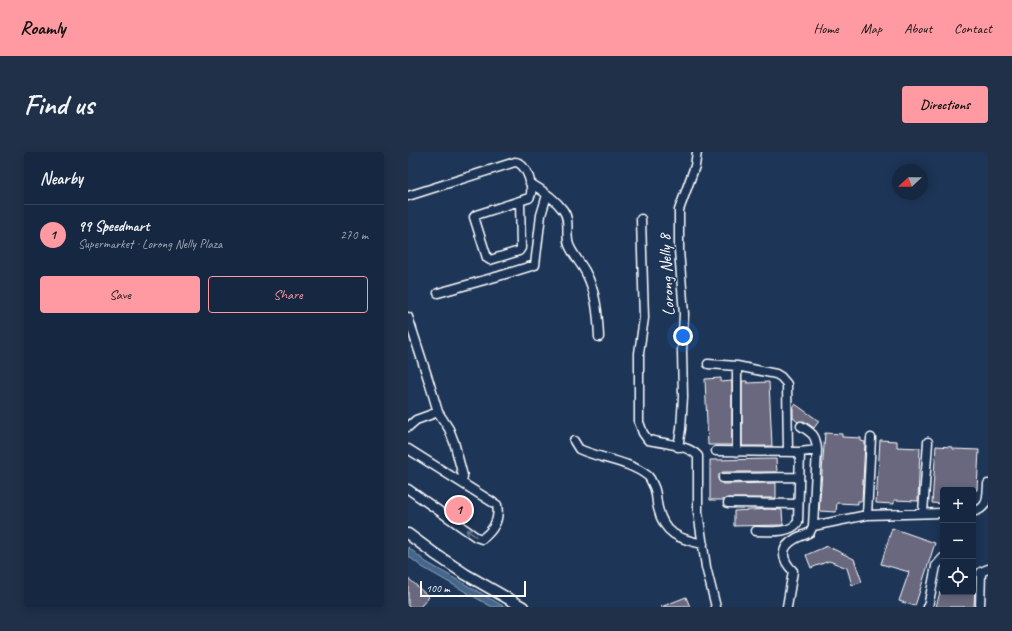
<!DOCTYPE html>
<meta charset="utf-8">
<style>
body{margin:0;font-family:Caveat,sans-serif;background:#1f3048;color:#f1f3f6}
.controls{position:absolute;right:12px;bottom:12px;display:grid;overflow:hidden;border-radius:4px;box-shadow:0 2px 10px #0003}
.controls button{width:36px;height:36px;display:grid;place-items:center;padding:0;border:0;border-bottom:1px solid #35445a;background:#162841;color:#f1f3f6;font:20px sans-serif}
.compass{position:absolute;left:484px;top:12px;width:36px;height:36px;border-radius:50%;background:#162841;box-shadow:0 2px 10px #0003;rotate:248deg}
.scale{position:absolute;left:12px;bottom:10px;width:106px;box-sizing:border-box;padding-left:4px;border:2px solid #fff;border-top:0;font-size:11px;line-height:14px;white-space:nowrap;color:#fff;-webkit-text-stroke:3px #1d3557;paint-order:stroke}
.you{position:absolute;left:275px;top:184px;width:14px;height:14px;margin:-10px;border:3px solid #fff;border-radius:50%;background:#1a73e8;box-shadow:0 0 0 6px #1a73e833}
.badge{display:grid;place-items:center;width:26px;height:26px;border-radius:50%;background:#ff9aa2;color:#111;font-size:13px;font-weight:700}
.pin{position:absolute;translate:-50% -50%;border:2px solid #fff;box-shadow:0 1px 4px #0006}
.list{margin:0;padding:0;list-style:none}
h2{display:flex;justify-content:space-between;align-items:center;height:52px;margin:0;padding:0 16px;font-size:17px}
h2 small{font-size:13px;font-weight:400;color:#9ea6b1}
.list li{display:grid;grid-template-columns:26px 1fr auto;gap:12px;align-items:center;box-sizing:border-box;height:60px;padding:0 16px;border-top:1px solid #35445a}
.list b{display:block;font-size:15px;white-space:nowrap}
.list p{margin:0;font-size:13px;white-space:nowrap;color:#9ea6b1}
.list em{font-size:13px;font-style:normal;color:#9ea6b1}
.actions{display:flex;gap:8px;padding:12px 16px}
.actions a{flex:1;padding:9px 0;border:1px solid #ff9aa2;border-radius:4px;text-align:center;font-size:14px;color:#ff9aa2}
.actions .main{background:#ff9aa2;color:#111}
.icon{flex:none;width:22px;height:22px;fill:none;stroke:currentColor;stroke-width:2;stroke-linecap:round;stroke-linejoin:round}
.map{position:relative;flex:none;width:580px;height:455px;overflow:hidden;border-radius:4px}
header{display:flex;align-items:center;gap:24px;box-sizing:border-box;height:56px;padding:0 20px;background:#ff9aa2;color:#111}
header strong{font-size:19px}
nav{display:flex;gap:22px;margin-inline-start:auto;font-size:14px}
.intro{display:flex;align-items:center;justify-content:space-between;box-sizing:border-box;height:96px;padding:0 24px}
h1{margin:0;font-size:28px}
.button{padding:10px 18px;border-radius:4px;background:#ff9aa2;color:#111;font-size:14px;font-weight:700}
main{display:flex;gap:24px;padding:0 24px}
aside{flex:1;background:#162841;border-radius:4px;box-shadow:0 2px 10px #0003}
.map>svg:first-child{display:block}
</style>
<header>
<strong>Roamly</strong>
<nav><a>Home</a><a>Map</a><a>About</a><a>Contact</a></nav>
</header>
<div class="intro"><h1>Find us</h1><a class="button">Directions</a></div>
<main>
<aside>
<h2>Nearby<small></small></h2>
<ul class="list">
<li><span class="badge">1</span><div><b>99 Speedmart</b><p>Supermarket · Lorong Nelly Plaza</p></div><em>270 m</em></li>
</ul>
<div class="actions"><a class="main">Save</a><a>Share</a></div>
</aside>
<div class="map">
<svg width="580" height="455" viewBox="0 0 580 455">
<rect width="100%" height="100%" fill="#1d3557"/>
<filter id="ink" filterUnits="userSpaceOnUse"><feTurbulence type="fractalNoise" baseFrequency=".025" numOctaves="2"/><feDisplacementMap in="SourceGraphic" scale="8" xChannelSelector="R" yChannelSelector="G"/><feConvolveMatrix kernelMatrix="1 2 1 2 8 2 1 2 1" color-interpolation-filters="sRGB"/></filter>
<g filter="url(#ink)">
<!-- water -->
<path fill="#45668b" stroke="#8fa3b9" d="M 0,395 L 18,410 L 97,455 L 84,455 L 14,415 L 0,404 Z"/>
<!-- building -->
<path fill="#69687e" stroke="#fff" d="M 313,226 L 313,230 L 324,229 L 324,293 L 300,293 L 297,227 Z
M 334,229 L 339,229 L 339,231 L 361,230 L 364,294 L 334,294 Z
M 387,252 L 411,269 L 406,276 L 396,269 L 390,270 L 385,266 L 385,256 Z
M 417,281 L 434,282 L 434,285 L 453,286 L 453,289 L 457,290 L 454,349 L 450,349 L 450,352 L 429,351 L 428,360 L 411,359 Z
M 472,288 L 489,289 L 489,295 L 512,296 L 510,349 L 486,348 L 486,352 L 468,351 Z
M 528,294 L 545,295 L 545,297 L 571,298 L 569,338 L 535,338 L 535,352 L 524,351 Z
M 368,307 L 369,320 L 315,320 L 312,322 L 310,326 L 311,329 L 315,332 L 368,331 L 368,346 L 320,346 L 315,348 L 302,348 L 302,308 Z
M 361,357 L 374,358 L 375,373 L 326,374 L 326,359 Z
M 484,376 L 527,391 L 507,454 L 491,449 L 501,420 L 473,412 Z
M 419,394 L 446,407 L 454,430 L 444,433 L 439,416 L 421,409 L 403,416 L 398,403 Z
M 0,426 L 21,445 L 12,455 L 0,455 Z
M 565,430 L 567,431 L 566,455 L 528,455 L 532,440 L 565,440 Z
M 278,445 L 282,455 L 253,455 Z"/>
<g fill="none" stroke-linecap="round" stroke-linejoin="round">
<defs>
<path id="minor" d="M 122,31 C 134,38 147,47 155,58 C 163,68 157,82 161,93 C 165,103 172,110 177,119 C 188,139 190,162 191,185
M 0,44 L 107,10 C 118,10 128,38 121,46 L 68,63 L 66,65 L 79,106 L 82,108 L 111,99 L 113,96 L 112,49
M 233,67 L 236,166 L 231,201 L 231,270 L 235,281 L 240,288 C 254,291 281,293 290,304 L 290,360 L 298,415 L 308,455
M 30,141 L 91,124 L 127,113 L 133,63 L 139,43
M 0,165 L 22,233 L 30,260 L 41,277 L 46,290 L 55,324 L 54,330
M 300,212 L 329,214 L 368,222 L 373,225 L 379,232 L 380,300
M 393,274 C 405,282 408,283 409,298 L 405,374
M 0,275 L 8,268 L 30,260
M 166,289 L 171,297 C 193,307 221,309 240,324 C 243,327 244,331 246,335 C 249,342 248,349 250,356 C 256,382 271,387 295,392
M 270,295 L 273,277 L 275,245 L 274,199 L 276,162 L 271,98 L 271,58 L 287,14 L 289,0
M 0,297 L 89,353 C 92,367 86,378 74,387 L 68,385 L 0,337
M 308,299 L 392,300 L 409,298
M 329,300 L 329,214
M 315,326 L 390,325
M 320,351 L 390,352
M 565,360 C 580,356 579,347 580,332
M 515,361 L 520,290
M 459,363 L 463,286
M 348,379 C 361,379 382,382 390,370 L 392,300
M 379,455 L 385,419 C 374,408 371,396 387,387 C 391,384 398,383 402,380 C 403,378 404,376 405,374 L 459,363 L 535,361
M 520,455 L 528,414 L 535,406
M 572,455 L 573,420 L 580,417"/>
<path id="tertiary" d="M 0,382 L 27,402 L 57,422 L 115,455"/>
</defs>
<!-- minor casing -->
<use href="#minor" stroke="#fff" stroke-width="11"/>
<!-- tertiary casing -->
<use href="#tertiary" stroke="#fff" stroke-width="13"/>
<!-- minor -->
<use href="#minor" stroke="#1d3557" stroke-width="8"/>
<!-- tertiary -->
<use href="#tertiary" stroke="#1d3557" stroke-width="10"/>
</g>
<!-- one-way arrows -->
<defs><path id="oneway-shaft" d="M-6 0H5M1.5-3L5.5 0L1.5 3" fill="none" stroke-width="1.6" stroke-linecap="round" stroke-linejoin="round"/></defs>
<use stroke="#6c7c92" href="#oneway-shaft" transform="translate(63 381) rotate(-146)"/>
</g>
<g text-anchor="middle" stroke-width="3" stroke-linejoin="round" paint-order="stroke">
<!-- street labels -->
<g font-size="17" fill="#fff" stroke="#1d3557">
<text transform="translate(258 123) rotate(-93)" y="6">Lorong Nelly 8</text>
</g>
</g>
</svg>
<div class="controls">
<button>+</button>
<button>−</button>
<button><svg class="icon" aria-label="locate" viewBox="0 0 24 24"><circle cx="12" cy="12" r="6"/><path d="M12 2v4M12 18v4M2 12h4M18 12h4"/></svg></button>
</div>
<svg class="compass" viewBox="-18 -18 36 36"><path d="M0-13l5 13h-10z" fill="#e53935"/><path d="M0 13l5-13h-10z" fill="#9ea6b1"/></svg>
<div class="scale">100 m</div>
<div class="you"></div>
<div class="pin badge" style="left:51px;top:358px">1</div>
</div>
</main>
